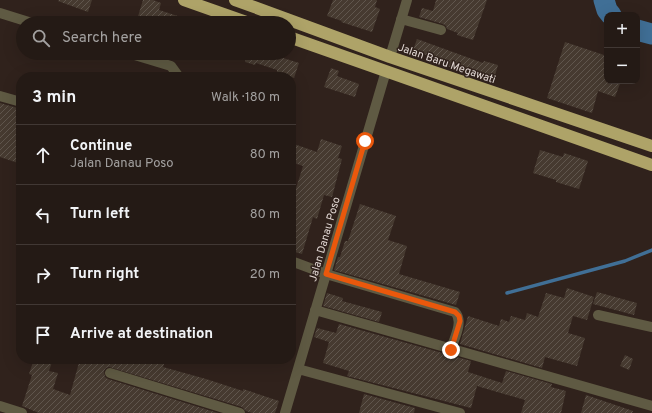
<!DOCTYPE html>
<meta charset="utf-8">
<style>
body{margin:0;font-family:Overpass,sans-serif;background:#302722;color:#f1f3f6}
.controls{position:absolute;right:12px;top:12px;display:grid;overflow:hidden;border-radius:8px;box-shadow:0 4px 16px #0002}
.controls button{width:36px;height:36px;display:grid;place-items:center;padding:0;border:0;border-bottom:1px solid #413834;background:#241a15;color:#f1f3f6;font:20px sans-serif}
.stop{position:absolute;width:12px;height:12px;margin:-9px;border:3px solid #ea580c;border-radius:50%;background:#fff}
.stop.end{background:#ea580c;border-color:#fff;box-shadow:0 1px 4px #0008}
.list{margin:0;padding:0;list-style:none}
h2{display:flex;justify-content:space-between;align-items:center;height:52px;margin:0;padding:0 16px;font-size:17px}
h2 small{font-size:13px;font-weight:400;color:#a3a1a0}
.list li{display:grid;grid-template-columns:26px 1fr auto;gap:12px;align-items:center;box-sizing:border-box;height:60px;padding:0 16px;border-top:1px solid #413834}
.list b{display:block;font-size:15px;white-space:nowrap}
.list p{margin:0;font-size:13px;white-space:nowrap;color:#a3a1a0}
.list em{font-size:13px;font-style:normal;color:#a3a1a0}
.icon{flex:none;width:22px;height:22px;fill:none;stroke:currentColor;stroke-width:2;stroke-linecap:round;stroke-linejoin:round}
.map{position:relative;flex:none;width:652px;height:413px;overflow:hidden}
.search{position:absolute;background:#241a15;box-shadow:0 4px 16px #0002;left:16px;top:16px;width:280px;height:44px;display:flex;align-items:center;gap:10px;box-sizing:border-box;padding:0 14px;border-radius:22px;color:#a3a1a0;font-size:15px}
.panel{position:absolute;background:#241a15;box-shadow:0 4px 16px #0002;left:16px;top:72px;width:280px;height:292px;border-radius:16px}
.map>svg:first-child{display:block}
</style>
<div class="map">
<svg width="652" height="413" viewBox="0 0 652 413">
<defs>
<pattern id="building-hatch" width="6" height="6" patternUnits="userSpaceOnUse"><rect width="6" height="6" fill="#463a30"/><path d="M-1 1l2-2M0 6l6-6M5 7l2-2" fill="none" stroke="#60564d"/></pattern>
</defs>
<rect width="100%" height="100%" fill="#30221c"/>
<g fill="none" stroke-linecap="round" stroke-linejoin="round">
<!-- stream -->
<path stroke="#406f96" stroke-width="3.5" d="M 507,293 L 625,261 L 652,250"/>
<!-- river -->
<path stroke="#406f96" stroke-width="21" d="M 604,0 L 607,10 L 611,15
M 637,30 L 652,34"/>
</g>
<!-- building -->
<path fill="url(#building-hatch)" d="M 59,0 L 92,0 L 88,12 L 58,1 Z
M 143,0 L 153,0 L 161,3 L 159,10 L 193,21 L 193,23 L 136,23 Z
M 333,0 L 377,0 L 375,7 L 380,9 L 372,32 L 341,22 L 342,21 L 327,16 Z
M 436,0 L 487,0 L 473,40 L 457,35 L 458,33 L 447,29 L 446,26 L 443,24 L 419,17 L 422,8 L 433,11 Z
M 417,39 L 483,63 L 484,61 L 498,65 L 494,79 L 466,70 L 465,72 L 428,60 L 429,56 L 413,50 Z
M 565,42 L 607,56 L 607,81 L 621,81 L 615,97 L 598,91 L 592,113 L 547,98 Z
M 232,53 L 281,53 L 280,57 L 299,63 L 294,78 L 277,72 L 277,70 L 256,63 L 255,65 L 245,62 L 246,59 L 232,54 Z
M 331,68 L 339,71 L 337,76 L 359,84 L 355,97 L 324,87 Z
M 0,103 L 21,109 L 21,164 L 0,157 Z
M 321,139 L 342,146 L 338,158 L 342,159 L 332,197 L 324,195 L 317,219 L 313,217 L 302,254 L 291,251 L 291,204 L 303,166 L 291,162 L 291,143 L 317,152 Z
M 540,150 L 563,157 L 564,153 L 588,161 L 579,189 L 556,182 L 556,180 L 533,173 Z
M 360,204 L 396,216 L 388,240 L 407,246 L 399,274 L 460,292 L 456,305 L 334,270 L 338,257 L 340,257 L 345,241 L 348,241 Z
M 567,288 L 594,297 L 587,320 L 573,316 L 568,333 L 585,338 L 577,366 L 545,357 L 542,368 L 460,344 L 468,316 L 499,326 L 501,319 L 509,322 L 511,316 L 525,320 L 527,313 L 538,317 L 546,293 L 564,298 Z
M 597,292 L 637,303 L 634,315 L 593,304 Z
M 327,293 L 343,298 L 342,301 L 382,312 L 379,322 L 323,306 Z
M 339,324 L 471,361 L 468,372 L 502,383 L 506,371 L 552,384 L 551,387 L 566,391 L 561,413 L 521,413 L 525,400 L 477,386 L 471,408 L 347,376 L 349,371 L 323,363 L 329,342 L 314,337 L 317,328 L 336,333 Z
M 625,355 L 633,359 L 629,370 L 620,366 Z
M 34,359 L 53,359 L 49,371 L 58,373 L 53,389 L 70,395 L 80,359 L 146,359 L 164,364 L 163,367 L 206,379 L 243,391 L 243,389 L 279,401 L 275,413 L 252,413 L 246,411 L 242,407 L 109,367 L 106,368 L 104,371 L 105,377 L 108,379 L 218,413 L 39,413 L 22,406 L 32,375 L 29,374 Z
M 364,394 L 415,408 L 414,413 L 359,413 Z
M 586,395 L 633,411 L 632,413 L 581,413 Z"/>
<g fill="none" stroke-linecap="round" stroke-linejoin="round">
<!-- minor -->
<path stroke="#5f5a43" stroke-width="10" d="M 0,13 L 32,23
M 401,19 L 441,30
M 128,53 L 171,66 L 179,77
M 390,57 L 407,0
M 0,96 L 21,102
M 291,261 L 326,274 L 455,312 C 464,321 454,339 451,349
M 315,310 L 652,406
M 598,315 L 652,327
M 298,369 L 460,413
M 110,373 L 240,413
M 0,406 L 22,413
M 285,413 L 386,71"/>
<!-- highway -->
<path stroke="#aea368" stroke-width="12" d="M 184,0 L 249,23
M 235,0 L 390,57 L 652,146
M 289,37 L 652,165"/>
</g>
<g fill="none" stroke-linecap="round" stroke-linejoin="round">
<!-- route -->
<path stroke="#ea580c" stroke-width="5" d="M 365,141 L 326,274 L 455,312 L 459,316 L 460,321 L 451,350"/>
</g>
<g text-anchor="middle" stroke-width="3" stroke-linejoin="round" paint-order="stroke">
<!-- street labels -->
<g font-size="11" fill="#e2d8d4" stroke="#30221c">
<text transform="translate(447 63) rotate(19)" y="4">Jalan Baru Megawati</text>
<text transform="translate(324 239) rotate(-74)" y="4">Jalan Danau Poso</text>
</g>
</g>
</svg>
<div class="controls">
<button>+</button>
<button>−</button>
</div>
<div class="stop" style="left:365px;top:141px"></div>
<div class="stop end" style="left:451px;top:350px"></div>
<div class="search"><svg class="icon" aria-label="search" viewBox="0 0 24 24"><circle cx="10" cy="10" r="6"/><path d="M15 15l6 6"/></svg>Search here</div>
<section class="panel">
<h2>3 min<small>Walk · 180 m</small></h2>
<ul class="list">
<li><svg class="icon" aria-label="ahead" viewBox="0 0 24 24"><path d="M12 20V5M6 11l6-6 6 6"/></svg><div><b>Continue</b><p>Jalan Danau Poso</p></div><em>80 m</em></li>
<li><svg class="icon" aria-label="left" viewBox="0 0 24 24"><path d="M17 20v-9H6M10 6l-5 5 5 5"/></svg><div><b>Turn left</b></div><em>80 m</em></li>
<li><svg class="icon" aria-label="right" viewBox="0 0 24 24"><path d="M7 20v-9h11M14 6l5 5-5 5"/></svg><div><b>Turn right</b></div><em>20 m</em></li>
<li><svg class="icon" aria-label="arrive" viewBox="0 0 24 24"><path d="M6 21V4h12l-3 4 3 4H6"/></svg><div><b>Arrive at destination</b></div></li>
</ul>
</section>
</div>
